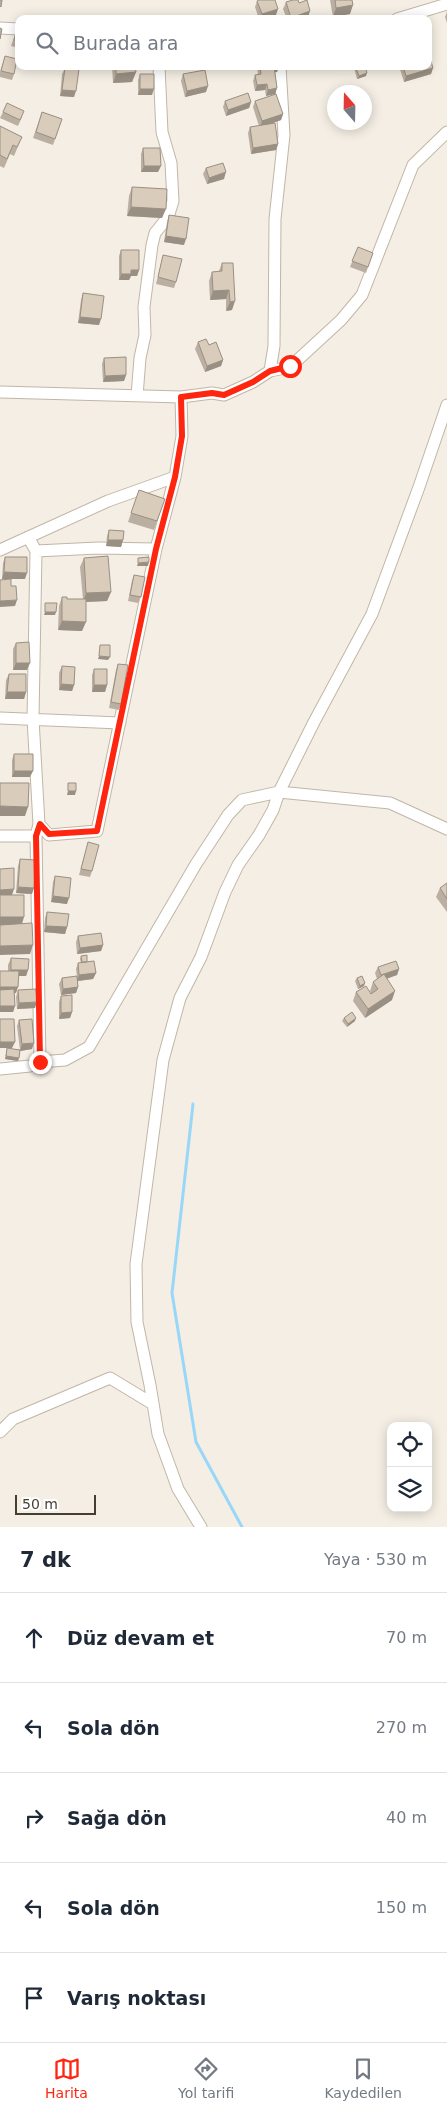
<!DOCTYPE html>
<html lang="tr">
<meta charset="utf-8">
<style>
body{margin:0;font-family:"DejaVu Sans",sans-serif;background:#f6f6f7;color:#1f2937}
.controls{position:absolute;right:15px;bottom:15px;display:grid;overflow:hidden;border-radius:10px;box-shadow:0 2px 12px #0003}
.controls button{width:45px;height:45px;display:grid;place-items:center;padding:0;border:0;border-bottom:1px solid #e0e1e3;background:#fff;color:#1f2937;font:25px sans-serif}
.compass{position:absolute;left:327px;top:85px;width:45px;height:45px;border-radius:50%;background:#fff;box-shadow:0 2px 12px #0003;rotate:340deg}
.scale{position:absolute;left:15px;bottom:12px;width:81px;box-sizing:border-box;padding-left:5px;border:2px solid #473e33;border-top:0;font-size:14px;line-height:18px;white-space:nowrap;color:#473e33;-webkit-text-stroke:4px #fff;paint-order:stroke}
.stop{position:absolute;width:15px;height:15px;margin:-11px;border:4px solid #ff2610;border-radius:50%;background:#fff}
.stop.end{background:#ff2610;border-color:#fff;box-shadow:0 1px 5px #0008}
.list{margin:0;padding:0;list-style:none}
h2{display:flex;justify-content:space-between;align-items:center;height:65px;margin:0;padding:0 20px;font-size:21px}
h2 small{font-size:16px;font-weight:400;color:#747a83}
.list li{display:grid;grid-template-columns:32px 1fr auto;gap:15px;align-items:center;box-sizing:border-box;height:90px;padding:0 20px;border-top:1px solid #e0e1e3}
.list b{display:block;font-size:19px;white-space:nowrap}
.list em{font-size:16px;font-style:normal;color:#747a83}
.icon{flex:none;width:28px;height:28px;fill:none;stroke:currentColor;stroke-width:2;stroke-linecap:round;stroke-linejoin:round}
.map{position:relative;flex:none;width:447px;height:1527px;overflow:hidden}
.search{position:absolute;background:#fff;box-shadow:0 2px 12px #0003;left:15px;right:15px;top:15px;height:55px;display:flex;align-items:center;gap:12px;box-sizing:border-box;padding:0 18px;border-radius:10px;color:#747a83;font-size:19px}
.sheet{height:515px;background:#fff}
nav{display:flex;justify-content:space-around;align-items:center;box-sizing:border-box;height:70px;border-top:1px solid #e0e1e3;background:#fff;font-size:14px;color:#747a83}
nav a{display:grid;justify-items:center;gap:2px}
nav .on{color:#ff2610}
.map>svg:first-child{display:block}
</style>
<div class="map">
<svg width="447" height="1527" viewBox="0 0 447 1527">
<rect width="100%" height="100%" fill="#f4eee4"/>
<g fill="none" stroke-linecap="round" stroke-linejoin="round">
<!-- stream -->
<path stroke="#99d7f9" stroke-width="3" d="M 193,1104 L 172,1293 L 196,1442 L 242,1527"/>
<defs>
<path id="minor" d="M 397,19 L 447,4
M 0,28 L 19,29
M 270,371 L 274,346 L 275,219 L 284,135 L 280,66
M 0,392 L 181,397 L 212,393 L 224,395 L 253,382 L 270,371 L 290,367 L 341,320 L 362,295 L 413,165 L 447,132
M 137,396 L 140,358 L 145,335 L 144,307 L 152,245 L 155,233 L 168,217 L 173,201 L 171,163 L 162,132 L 159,66
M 28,537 L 36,551 L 33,719 L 39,824 L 49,835 L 97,831 L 156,549 L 175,477 L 182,436 L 181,397
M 0,550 L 108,501 L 175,477
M 36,551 L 98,548 L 156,549
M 0,718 L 120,723
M 39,824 L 36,836 L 40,1062
M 0,836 L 36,836
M 0,1069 L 30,1066 L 40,1062 L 65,1060 L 89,1047 L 196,864 L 228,815 L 242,800 L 279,792 L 390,803 L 447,829
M 0,1432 L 13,1419 L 110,1378 L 153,1404
M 201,1527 L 178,1489 L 158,1434 L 150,1385 L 137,1322 L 136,1264 L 163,1060 L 180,998 L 201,957 L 225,892 L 238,865 L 259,835 L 273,810 L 279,792 L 314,722 L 372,614 L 419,487 L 447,405"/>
</defs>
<!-- minor casing -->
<use href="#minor" stroke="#c1b6a6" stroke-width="13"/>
<!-- minor -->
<use href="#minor" stroke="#fff" stroke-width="11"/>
</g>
<!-- wall -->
<path fill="#bbafa1" d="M 330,0 L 352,0 L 350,14 L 333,17 Z
M 257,1 L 276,15 L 263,19 L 259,19 L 255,7 Z
M 286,2 L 299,3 L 308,17 L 304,19 L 287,19 L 283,9 Z
M 447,12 L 447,23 L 445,17 Z
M 17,29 L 19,30 L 19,48 L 11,46 Z
M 5,56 L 14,74 L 12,80 L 0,77 L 0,72 Z
M 112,66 L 135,66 L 136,72 L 132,82 L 113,83 Z
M 257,66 L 279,66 L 277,72 L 275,72 L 277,88 L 275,94 L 266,96 L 265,90 L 255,91 L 253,81 L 255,75 L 258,75 Z
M 354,66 L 365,66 L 366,76 L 357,79 L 354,68 Z
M 399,66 L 428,66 L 433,68 L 431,74 L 404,82 Z
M 65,68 L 74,97 L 60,96 L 62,74 Z
M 140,74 L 152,95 L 138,95 L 138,80 Z
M 183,74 L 206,92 L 185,97 L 181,81 Z
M 225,101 L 251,102 L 249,108 L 226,116 L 223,107 Z
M 255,101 L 283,114 L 281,120 L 269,124 L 278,144 L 276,150 L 251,154 L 248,133 L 250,127 L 259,126 L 253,107 Z
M 3,112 L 22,117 L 18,126 L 0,118 Z
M 42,112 L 62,119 L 53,145 L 33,138 Z
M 0,126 L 22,137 L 14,156 L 10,154 L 4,168 L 0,166 Z
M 143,148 L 158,172 L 141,172 L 141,154 Z
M 206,168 L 224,179 L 207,184 L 203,174 Z
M 132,187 L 162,218 L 127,216 L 129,196 Z
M 169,215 L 184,245 L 164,242 L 167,222 Z
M 358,247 L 373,253 L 366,273 L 350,267 Z
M 121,250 L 139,270 L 137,276 L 131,276 L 129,280 L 119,280 L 119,256 Z
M 163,255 L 176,282 L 174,288 L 156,284 Z
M 222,263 L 233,263 L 232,310 L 226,311 L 226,299 L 210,300 L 209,281 L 212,272 L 219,271 Z
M 83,293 L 99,325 L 78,323 L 81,300 Z
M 198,342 L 209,345 L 223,360 L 221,366 L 205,372 L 195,349 Z
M 104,358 L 126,375 L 124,381 L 103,382 L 102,364 Z
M 139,490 L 165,499 L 154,530 L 128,522 Z
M 109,530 L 123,540 L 121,547 L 106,546 L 107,536 Z
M 5,557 L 25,579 L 2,579 L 3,563 Z
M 84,558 L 111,592 L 107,601 L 86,602 L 82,631 L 58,630 L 59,606 L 62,597 L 67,599 L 83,599 L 80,567 Z
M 134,575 L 141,597 L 138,603 L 128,601 L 132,581 Z
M 16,643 L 27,670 L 13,670 L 13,649 Z
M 118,664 L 121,704 L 119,710 L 109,708 L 116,670 Z
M 62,666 L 74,685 L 72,691 L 59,690 L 59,673 Z
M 94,669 L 107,685 L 105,692 L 92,692 L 92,675 Z
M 9,674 L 26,692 L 24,699 L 5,699 L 6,680 Z
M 14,754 L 30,777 L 12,777 L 12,760 Z
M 88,842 L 92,871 L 90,877 L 79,875 Z
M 20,859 L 32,894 L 16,893 L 18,866 Z
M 55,876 L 67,904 L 51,902 L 53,882 Z
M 447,883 L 447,912 L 436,897 L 440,888 Z
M 47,912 L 67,927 L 65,934 L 44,932 L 45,918 Z
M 78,936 L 103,945 L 101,951 L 77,954 L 76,942 Z
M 81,956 L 87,962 L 96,973 L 93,979 L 78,981 L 78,987 L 76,993 L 61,995 L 59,984 L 62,978 L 77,976 L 76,969 L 78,963 L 81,963 L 80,959 Z
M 11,958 L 28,970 L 26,976 L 18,976 L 16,993 L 14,993 L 15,1006 L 13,1012 L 8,971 L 8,965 Z
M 378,967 L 399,969 L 397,975 L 387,978 L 392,1000 L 365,1018 L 353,1001 L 356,992 L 371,993 L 370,991 L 373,982 L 377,979 L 375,973 Z
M 357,978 L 364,986 L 358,989 L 355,981 Z
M 18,990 L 35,1008 L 17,1009 L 16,997 Z
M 61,996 L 72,1012 L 70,1018 L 59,1019 L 59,1002 Z
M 344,1018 L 355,1021 L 347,1027 L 342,1021 Z
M 19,1020 L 32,1049 L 20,1051 L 18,1061 L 5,1059 L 7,1048 L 20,1050 L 17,1026 Z"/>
<!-- shaded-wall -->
<path fill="#998f83" d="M 353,5 L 350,14 L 333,17 L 336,8 Z
M 278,9 L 276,15 L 263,19 L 260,19 L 262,14 Z
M 310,11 L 308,17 L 304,19 L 290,19 L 291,18 Z
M 274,66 L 279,66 L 277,72 L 271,73 Z
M 433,68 L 431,74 L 404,82 L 406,76 Z
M 136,72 L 132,82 L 113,83 L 116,74 Z
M 367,73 L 366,76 L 357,79 L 359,76 Z
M 267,84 L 265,90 L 255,91 L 257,85 Z
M 208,86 L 206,92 L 185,97 L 187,91 Z
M 277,88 L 275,94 L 266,96 L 268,90 Z
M 140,89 L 154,89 L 152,95 L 138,95 Z
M 62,90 L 76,91 L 74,97 L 60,96 Z
M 251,102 L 249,108 L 226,116 L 228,110 Z
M 283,114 L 281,120 L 260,128 L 262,121 Z
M 340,122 L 353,122 L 352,126 L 338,126 Z
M 278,144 L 276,150 L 251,154 L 253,148 Z
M 144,166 L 161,166 L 158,172 L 141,172 Z
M 226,172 L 224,179 L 207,184 L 209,178 Z
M 131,207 L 166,209 L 162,218 L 127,216 Z
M 166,236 L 186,239 L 184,245 L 164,242 Z
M 131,270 L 139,270 L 137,276 L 131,276 L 129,280 L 119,280 L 121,274 Z
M 229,290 L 226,299 L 210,300 L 213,291 Z
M 235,301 L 232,310 L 226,311 L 230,302 Z
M 80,317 L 101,319 L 99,325 L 78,323 Z
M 223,360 L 221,366 L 205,372 L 207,366 Z
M 126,375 L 124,381 L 103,382 L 105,376 Z
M 108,540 L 123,540 L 121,547 L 106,546 Z
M 149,562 L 148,566 L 137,566 L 138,563 Z
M 4,572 L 27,573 L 25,579 L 2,579 Z
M 111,592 L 107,601 L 83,602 L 86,593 Z
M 17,600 L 15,606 L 0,607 L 0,601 Z
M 45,612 L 56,612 L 55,615 L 44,615 Z
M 62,621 L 86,622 L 82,631 L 58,630 Z
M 99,656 L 110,657 L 108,660 L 98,659 Z
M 16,663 L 30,663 L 27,670 L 13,670 Z
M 61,684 L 74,685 L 72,691 L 59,690 Z
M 94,685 L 107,685 L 105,692 L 92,692 Z
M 7,692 L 26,692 L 24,699 L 5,699 Z
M 14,771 L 33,771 L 30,777 L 12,777 Z
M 68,791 L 76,791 L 75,795 L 67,795 Z
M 0,806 L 28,807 L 25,816 L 0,816 Z
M 18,887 L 34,888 L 32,894 L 16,893 Z
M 14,889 L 12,895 L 0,896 L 0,890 Z
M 53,896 L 69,898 L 67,904 L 51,902 Z
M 0,917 L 24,917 L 21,927 L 0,926 Z
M 46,926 L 67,927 L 65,934 L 44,932 Z
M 33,945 L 30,954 L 0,955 L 0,946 Z
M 103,945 L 101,951 L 77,954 L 80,948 Z
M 399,969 L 397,975 L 378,982 L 381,975 Z
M 11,970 L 28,970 L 26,976 L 8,976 Z
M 96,973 L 93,979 L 77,981 L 79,975 Z
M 365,983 L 364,986 L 358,989 L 360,986 Z
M 0,987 L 18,987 L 16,993 L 0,993 Z
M 78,987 L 76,993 L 61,995 L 63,989 Z
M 395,991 L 392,1000 L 365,1018 L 368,1009 Z
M 37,1002 L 35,1008 L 17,1009 L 19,1003 Z
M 0,1006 L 15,1006 L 13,1012 L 0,1012 Z
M 72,1012 L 70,1018 L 59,1019 L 61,1013 Z
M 356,1018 L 355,1021 L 347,1027 L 348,1024 Z
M 0,1042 L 15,1042 L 12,1048 L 0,1048 Z
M 34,1043 L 32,1049 L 20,1051 L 22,1044 Z
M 6,1056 L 19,1058 L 18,1061 L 5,1059 Z"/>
<!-- building -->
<path fill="#daccbb" stroke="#998f83" d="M 0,0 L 2,0 L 1,7 L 0,6 Z
M 259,0 L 275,0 L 278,9 L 262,14 L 257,1 Z
M 293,0 L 298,0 L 299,3 L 307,0 L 310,11 L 291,18 L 286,2 Z
M 335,0 L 352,0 L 353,5 L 336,8 Z
M 0,28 L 2,29 L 0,39 Z
M 17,29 L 19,30 L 19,41 L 14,40 Z
M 428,51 L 433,68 L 406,76 L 403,66 L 428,66 Z
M 5,56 L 17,59 L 14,74 L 1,71 Z
M 116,66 L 135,66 L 136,72 L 116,74 Z
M 260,66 L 275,66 L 274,66 L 277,88 L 268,90 L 267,84 L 257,85 L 255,75 L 261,74 Z
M 355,66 L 365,66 L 367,73 L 359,76 Z
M 65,68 L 79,69 L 76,91 L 62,90 Z
M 205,70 L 208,86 L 187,91 L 183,74 Z
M 140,74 L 154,74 L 154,89 L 140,89 Z
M 248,93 L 251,102 L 228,110 L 225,101 Z
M 276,94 L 283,114 L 262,121 L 255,101 Z
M 7,103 L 24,111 L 20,120 L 3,112 Z
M 42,112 L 62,119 L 55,139 L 36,132 Z
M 275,123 L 278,144 L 253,148 L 250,127 Z
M 0,126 L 22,137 L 17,147 L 13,145 L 7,159 L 0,155 Z
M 143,148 L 160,148 L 161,166 L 144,166 Z
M 223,163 L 226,172 L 209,178 L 206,168 Z
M 132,187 L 167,189 L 166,209 L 131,207 Z
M 169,215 L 189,218 L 186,239 L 166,236 Z
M 358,247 L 373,253 L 368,267 L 352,261 Z
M 121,250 L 139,250 L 139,270 L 131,270 L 131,274 L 121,274 Z
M 163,255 L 182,259 L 176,282 L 158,277 Z
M 222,263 L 233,263 L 235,301 L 230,302 L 229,290 L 213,291 L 212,272 L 222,271 Z
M 83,293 L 104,296 L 101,319 L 80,317 Z
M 206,339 L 209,345 L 216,342 L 223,360 L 207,366 L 198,342 Z
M 126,357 L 126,375 L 105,376 L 104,358 Z
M 139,490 L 165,499 L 157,521 L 131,513 Z
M 109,530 L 124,531 L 123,540 L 108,540 Z
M 108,556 L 111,592 L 86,593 L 84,558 Z
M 5,557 L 27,557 L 27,573 L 4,572 Z
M 149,557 L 149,562 L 138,563 L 138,558 Z
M 134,575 L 145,577 L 141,597 L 130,595 Z
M 11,579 L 11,586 L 16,586 L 17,600 L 0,601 L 0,580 Z
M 62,597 L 67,597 L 67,599 L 86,599 L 86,622 L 62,621 Z
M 45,603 L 57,603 L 56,612 L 45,612 Z
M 29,642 L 30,663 L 16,663 L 16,643 Z
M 100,645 L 110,645 L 110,657 L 99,656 Z
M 118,664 L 128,665 L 121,704 L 111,702 Z
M 62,666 L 75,667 L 74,685 L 61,684 Z
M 94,669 L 107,669 L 107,685 L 94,685 Z
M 9,674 L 26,674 L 26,692 L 7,692 Z
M 14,754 L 33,754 L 33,771 L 14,771 Z
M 0,783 L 29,783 L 28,807 L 0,806 Z
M 68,783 L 76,783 L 76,791 L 68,791 Z
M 88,842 L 99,845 L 92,871 L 81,869 Z
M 20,859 L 36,860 L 34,888 L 18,887 Z
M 14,868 L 14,889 L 0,890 L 0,869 Z
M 55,876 L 71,878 L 69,898 L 53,896 Z
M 447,883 L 447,899 L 440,888 Z
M 0,895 L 24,895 L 24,917 L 0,917 Z
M 47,912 L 69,914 L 67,927 L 46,926 Z
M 32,923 L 33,945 L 0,946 L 0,925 Z
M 101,933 L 103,945 L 80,948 L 78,936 Z
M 87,955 L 87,962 L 82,962 L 81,956 Z
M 11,958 L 29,959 L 28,970 L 11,970 Z
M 94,961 L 96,973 L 79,975 L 78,963 Z
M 396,961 L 399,969 L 381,975 L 378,967 Z
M 0,971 L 19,971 L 18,987 L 0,987 Z
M 384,974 L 395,991 L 368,1009 L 356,992 L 366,986 L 371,994 L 378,989 L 373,982 Z
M 77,976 L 78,987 L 63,989 L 62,978 Z
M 362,976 L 365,983 L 360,986 L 357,978 Z
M 14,989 L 15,1006 L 0,1006 L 0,990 Z
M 36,989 L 37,1002 L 19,1003 L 18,990 Z
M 72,995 L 72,1012 L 61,1013 L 61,996 Z
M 352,1012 L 356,1018 L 348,1024 L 344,1018 Z
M 0,1019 L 14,1019 L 15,1042 L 0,1042 Z
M 32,1019 L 34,1043 L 22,1044 L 19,1020 Z
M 7,1048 L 20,1050 L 19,1058 L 6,1056 Z"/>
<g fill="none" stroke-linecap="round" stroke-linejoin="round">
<!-- route -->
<path stroke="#ff2610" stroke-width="6" d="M 40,1062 L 36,836 L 40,824 L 49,834 L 97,831 L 156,549 L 175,477 L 182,436 L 181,397 L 212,393 L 224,395 L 253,382 L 270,371 L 290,366"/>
</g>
</svg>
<div class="controls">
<button><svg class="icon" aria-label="locate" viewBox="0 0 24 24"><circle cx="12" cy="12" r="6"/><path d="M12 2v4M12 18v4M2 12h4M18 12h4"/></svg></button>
<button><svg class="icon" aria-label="layers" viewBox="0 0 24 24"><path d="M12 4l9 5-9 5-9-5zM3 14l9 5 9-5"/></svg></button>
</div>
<svg class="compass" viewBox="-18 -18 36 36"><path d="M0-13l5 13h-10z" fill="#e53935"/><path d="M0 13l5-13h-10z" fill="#747a83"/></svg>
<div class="scale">50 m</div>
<div class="stop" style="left:290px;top:366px"></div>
<div class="stop end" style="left:40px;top:1062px"></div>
<div class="search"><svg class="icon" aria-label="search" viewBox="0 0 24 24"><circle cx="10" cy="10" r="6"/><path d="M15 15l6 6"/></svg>Burada ara</div>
</div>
<section class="sheet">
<h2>7 dk<small>Yaya · 530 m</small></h2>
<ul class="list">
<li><svg class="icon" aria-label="ahead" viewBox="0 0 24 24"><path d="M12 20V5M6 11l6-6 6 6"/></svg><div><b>Düz devam et</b></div><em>70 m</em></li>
<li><svg class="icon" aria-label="left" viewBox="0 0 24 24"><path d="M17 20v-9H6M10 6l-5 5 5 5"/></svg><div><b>Sola dön</b></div><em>270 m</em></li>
<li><svg class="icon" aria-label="right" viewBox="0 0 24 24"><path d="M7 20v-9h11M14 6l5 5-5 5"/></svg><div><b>Sağa dön</b></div><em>40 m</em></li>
<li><svg class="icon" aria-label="left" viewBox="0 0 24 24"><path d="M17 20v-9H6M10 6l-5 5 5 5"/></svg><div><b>Sola dön</b></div><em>150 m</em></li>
<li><svg class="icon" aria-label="arrive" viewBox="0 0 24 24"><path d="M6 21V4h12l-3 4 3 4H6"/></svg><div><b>Varış noktası</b></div></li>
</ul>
</section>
<nav>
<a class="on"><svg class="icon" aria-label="map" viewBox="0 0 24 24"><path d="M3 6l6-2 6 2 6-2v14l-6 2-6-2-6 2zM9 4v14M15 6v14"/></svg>Harita</a>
<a><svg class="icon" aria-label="directions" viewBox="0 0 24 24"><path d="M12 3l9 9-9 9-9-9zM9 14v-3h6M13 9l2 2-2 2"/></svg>Yol tarifi</a>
<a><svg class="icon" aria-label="saved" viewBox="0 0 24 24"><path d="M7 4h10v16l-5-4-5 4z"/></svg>Kaydedilen</a>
</nav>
